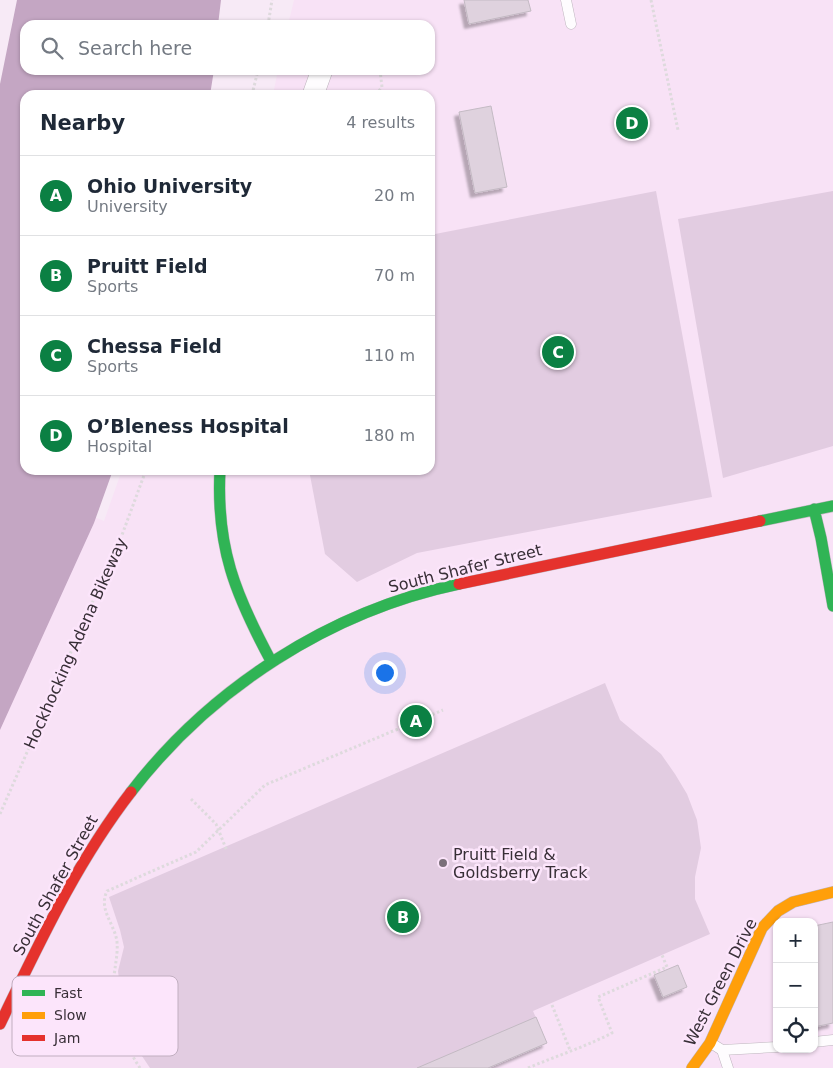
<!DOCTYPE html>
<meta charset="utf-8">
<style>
body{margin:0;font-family:"DejaVu Sans",sans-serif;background:#f2f2f3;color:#1f2937}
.controls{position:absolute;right:15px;bottom:15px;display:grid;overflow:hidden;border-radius:10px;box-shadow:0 1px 4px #0004}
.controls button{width:45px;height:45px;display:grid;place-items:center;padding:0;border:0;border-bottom:1px solid #e0e1e3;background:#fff;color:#1f2937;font:25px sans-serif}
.you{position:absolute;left:384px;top:672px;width:18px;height:18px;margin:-12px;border:4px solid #fff;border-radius:50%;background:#1a73e8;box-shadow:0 0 0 8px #1a73e833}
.badge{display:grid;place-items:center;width:32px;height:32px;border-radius:50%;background:#0b8043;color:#fff;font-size:16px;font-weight:700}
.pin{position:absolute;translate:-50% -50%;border:2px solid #fff;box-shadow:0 1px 5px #0006}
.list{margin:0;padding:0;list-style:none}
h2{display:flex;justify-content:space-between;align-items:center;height:65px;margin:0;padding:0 20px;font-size:21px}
h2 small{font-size:16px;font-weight:400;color:#747a83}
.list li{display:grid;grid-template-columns:32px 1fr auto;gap:15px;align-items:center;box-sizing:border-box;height:80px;padding:0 20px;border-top:1px solid #e0e1e3}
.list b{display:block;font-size:19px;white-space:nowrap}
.list p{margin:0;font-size:16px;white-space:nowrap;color:#747a83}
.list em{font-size:16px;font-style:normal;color:#747a83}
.icon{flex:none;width:28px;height:28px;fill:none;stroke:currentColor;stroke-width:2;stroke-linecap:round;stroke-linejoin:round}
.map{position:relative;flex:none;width:833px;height:1068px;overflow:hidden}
.search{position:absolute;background:#fff;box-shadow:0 1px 4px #0004;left:20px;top:20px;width:415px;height:55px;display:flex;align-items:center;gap:12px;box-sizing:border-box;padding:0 18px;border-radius:15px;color:#747a83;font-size:19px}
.panel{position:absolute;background:#fff;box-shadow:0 1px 4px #0004;left:20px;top:90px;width:415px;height:385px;border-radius:15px}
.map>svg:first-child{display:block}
</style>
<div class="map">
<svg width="833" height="1068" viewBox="0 0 833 1068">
<defs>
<filter id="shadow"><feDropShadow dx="-4.5" dy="4.5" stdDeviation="1" flood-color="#0004"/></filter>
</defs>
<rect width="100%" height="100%" fill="#f7eaf6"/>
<!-- built -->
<path fill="#f8e2f6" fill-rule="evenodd" d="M 294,0 L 833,0 L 833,1068 L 0,1068 L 0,477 L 104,521 L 122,470 L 430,470 L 430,95 L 273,95 L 278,70 L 430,70 L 430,25 L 288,25 ZM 777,922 L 814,922 L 814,1049 L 777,1049 Z"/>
<!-- green -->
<path fill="#e2cce1" d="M 656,191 L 712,497 L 417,553 L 357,582 L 325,554 L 309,470 L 430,470 L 430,235 Z
M 833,191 L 833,446 L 723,478 L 678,219 Z
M 605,683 L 620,720 L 661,754 L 675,774 L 687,794 L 697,820 L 701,848 L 695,877 L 695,899 L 710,934 L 533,1011 L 547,1043 L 488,1068 L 150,1068 L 132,1041 L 123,1013 L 118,971 L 124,947 L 120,930 L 109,897 Z"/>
<!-- water -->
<path fill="#c4a6c3" d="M 17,0 L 221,0 L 218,25 L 25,25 L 25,70 L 214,70 L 210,95 L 25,95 L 25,470 L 113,470 L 94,523 L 0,730 L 0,84 Z"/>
<!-- building -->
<path fill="#dfd2de" stroke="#c3bac3" filter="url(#shadow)" d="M 464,0 L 528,0 L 531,11 L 469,24 Z
M 491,106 L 507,187 L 475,193 L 459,112 Z
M 833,922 L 833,1023 L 814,1027 L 814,926 Z
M 678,965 L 687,987 L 663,997 L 654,975 Z
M 536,1017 L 547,1043 L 488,1068 L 417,1068 Z"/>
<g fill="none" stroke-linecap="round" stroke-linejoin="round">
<defs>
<path id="lane" d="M 566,0 L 571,24
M 814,1042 L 833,1040
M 711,1043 L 722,1050 L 777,1047
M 722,1050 L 728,1068"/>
<path id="street" d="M 313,95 L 322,70"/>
<path id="fast" d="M 220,470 C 216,547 235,594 271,661
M 814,509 L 821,538 L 833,606
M 760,521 L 833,506
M 131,792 C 211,688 330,611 459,584"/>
<path id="slow" d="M 692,1068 L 710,1043 L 762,928 L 778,911 L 793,902 L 833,892"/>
<path id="jam" d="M 459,584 L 760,521
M 0,1024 C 39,944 76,863 131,792"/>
</defs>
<!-- lane casing -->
<use href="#lane" stroke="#beb5be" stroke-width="11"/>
<!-- street casing -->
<use href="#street" stroke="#beb5be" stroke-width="22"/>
<!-- fast casing -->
<use href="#fast" stroke="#beb5be" stroke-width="12"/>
<!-- slow casing -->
<use href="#slow" stroke="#beb5be" stroke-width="12"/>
<!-- jam casing -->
<use href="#jam" stroke="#beb5be" stroke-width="12"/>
<!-- path -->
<path stroke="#dedadd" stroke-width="3" stroke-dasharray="2.5 2.5" stroke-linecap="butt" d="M 651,0 L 678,130
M 268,22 L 284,25
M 268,25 L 272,0
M 252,95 L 258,70
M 376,95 L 382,87 L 380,70
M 191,799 L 216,824 L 227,851
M 0,814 L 122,535 L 146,470
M 552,1005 L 570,1050
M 140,1068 C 123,1043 111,1007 114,977 C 115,965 118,954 117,942 C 115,924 98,910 107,891 L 196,852 L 265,785 L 443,710
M 528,1068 C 556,1056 585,1047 612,1033 L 598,997 L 667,967 L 662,955"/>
<!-- lane -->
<use href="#lane" stroke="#fefcfe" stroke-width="10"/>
<!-- street -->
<use href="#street" stroke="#fefcfe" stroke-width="21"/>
<!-- fast -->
<use href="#fast" stroke="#30b455" stroke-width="11"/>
<!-- slow -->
<use href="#slow" stroke="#ff9f0a" stroke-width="11"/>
<!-- jam -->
<use href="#jam" stroke="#e5322d" stroke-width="11"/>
</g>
<!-- markers -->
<circle fill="#7b707a" stroke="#fce5fb" stroke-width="2" cx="443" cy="863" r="5"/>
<g text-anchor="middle" stroke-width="5" stroke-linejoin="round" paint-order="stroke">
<!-- street labels -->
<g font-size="16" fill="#382f37" stroke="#fce5fb">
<text transform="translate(465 568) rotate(-14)" y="6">South Shafer Street</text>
<text transform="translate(75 643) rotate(-66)" y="6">Hockhocking Adena Bikeway</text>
<text transform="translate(55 885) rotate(-61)" y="6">South Shafer Street</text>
<text transform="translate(720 982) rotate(-63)" y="6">West Green Drive</text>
</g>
<!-- poi labels -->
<g font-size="16" fill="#382f37" stroke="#fce5fb" text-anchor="start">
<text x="453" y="860">Pruitt Field &amp;<tspan x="453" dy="18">Goldsberry Track</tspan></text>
</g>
</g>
<!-- legend -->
<rect x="12" y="976" width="166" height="80" rx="8" fill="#fce5fb" stroke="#c1aec0" stroke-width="1"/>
<rect x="22" y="990" width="23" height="6" fill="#30b455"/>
<rect x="22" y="1012" width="23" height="7" fill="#ff9f0a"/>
<rect x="22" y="1035" width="23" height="6" fill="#e5322d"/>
<g font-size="14" fill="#382f37">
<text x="54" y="998">Fast</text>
<text x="54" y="1020">Slow</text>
<text x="54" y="1043">Jam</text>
</g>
</svg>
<div class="controls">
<button>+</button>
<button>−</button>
<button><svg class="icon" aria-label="locate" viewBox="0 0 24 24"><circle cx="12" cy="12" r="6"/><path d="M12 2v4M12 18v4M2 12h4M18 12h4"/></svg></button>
</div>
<div class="you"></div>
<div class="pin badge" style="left:416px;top:721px">A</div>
<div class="pin badge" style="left:403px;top:917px">B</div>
<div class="pin badge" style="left:558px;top:352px">C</div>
<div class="pin badge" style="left:632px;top:123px">D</div>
<div class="search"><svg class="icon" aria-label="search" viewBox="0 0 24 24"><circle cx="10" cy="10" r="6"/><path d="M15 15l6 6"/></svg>Search here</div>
<section class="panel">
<h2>Nearby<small>4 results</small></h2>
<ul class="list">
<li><span class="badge">A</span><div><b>Ohio University</b><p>University</p></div><em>20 m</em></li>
<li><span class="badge">B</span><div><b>Pruitt Field</b><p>Sports</p></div><em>70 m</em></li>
<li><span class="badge">C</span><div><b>Chessa Field</b><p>Sports</p></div><em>110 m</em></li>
<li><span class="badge">D</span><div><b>O’Bleness Hospital</b><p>Hospital</p></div><em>180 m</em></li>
</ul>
</section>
</div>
